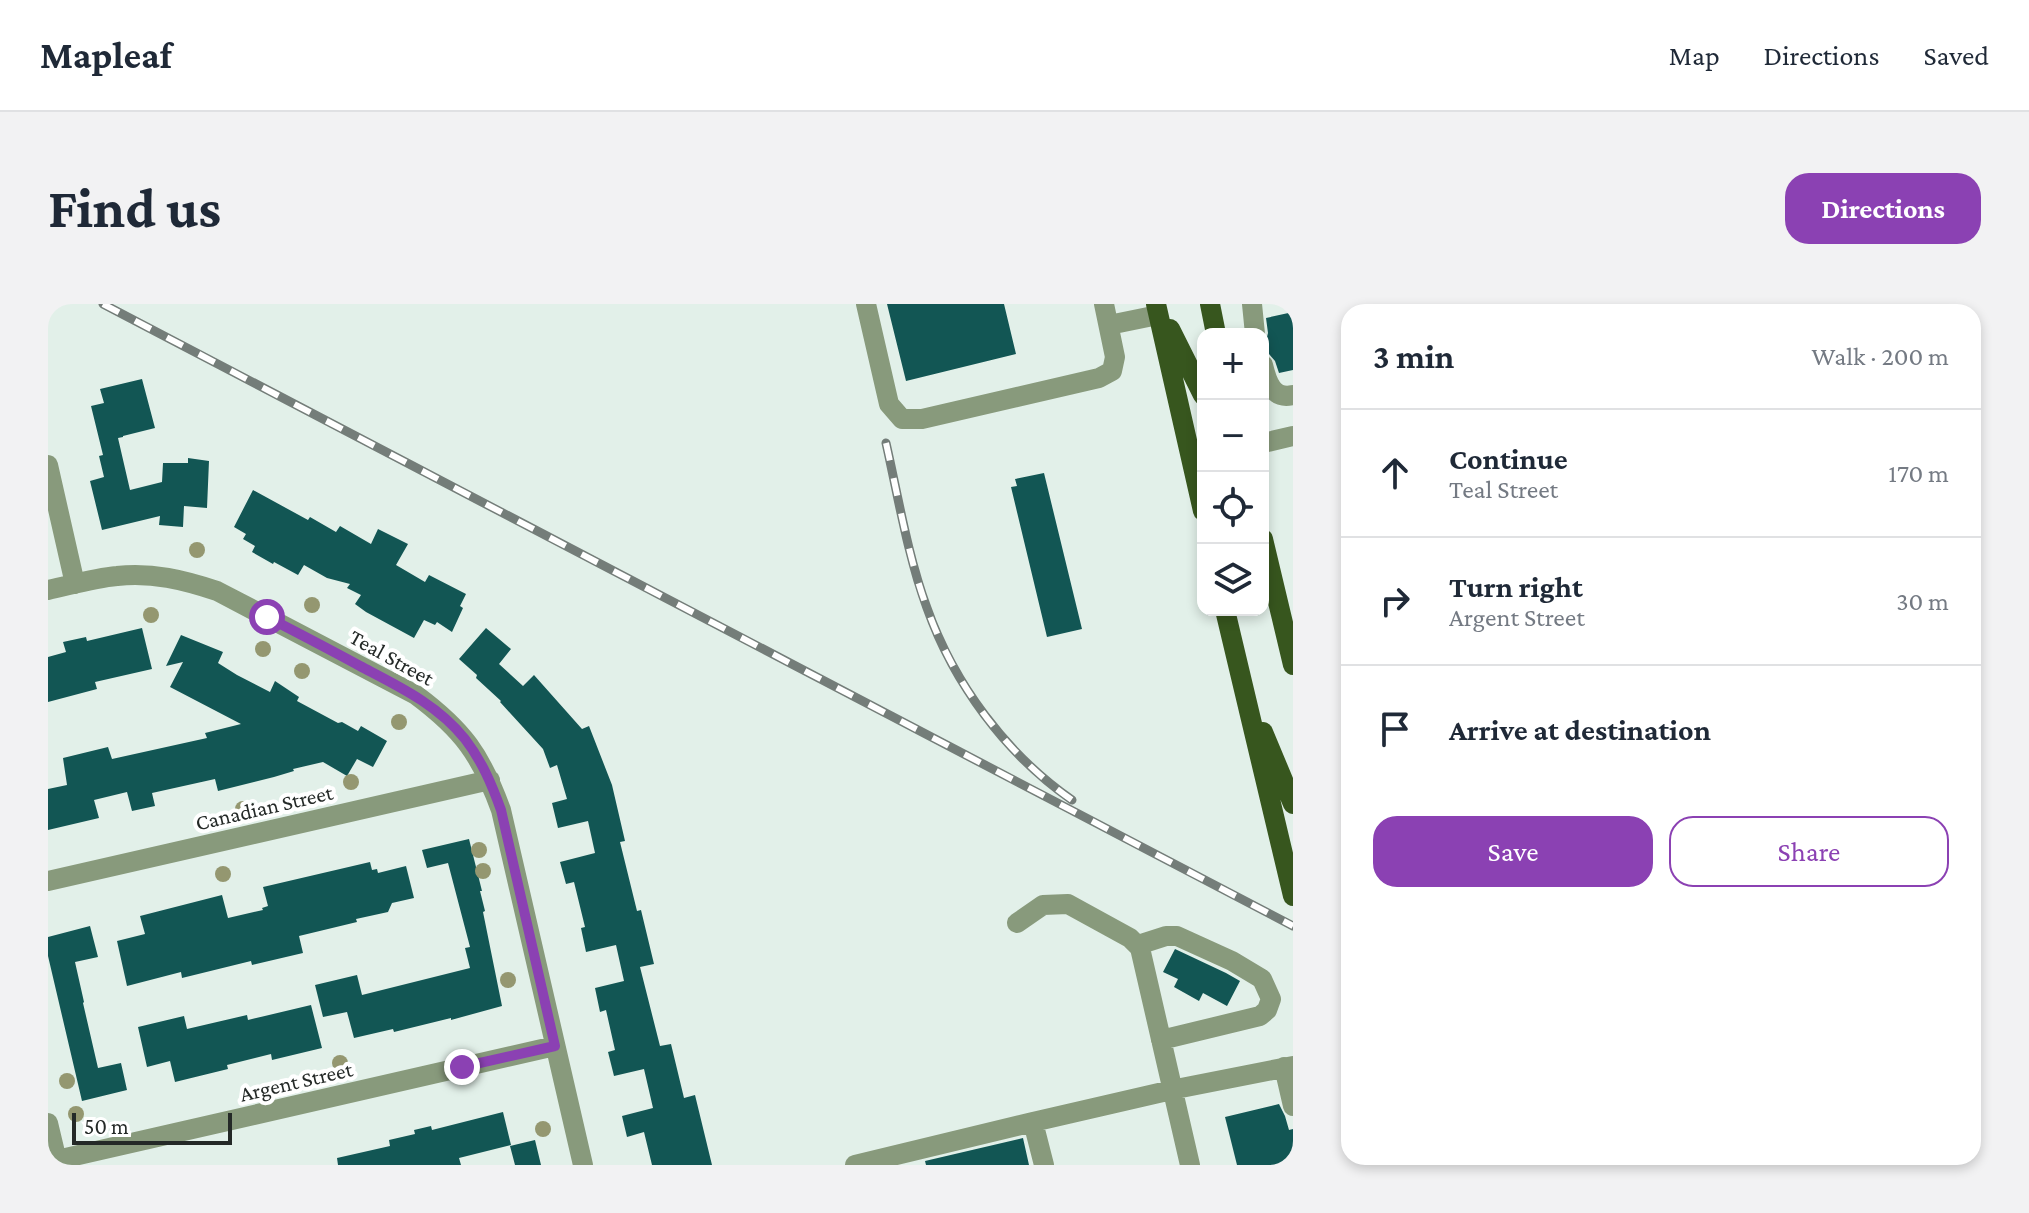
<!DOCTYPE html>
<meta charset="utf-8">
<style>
body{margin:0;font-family:"Crimson Pro",serif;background:#f2f2f3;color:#1f2937}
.controls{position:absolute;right:24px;top:24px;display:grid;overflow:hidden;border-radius:16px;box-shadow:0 4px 12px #0003}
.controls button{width:72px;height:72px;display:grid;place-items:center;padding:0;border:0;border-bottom:2px solid #e0e1e3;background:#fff;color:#1f2937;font:40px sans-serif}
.scale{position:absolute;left:24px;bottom:20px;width:160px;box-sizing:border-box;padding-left:8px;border:4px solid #242927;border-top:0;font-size:22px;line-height:28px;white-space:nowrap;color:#242927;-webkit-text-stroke:6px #fff;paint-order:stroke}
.stop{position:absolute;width:24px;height:24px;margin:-18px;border:6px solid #8b41b3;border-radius:50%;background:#fff}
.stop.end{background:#8b41b3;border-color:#fff;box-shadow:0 2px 8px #0008}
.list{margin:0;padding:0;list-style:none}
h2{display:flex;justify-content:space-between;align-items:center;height:104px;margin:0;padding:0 32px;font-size:34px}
h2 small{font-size:26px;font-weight:400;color:#747a83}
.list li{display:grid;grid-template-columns:52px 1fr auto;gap:24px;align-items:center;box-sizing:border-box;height:128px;padding:0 32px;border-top:2px solid #e0e1e3}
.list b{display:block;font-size:30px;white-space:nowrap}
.list p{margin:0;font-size:26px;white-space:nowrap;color:#747a83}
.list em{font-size:26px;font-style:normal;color:#747a83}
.actions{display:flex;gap:16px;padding:24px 32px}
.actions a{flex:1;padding:18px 0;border:2px solid #8b41b3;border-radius:24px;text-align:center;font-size:28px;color:#8b41b3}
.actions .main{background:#8b41b3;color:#fff}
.icon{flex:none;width:44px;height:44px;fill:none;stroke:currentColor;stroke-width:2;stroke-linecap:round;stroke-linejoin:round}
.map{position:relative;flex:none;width:1245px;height:861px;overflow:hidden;border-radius:24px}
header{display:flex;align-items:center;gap:48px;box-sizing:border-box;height:112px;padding:0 40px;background:#fff;border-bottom:2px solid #e0e1e3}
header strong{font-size:38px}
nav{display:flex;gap:44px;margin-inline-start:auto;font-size:28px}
.intro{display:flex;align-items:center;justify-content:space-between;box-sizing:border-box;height:192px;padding:0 48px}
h1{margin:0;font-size:56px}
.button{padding:20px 36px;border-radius:24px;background:#8b41b3;color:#fff;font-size:28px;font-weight:700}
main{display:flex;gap:48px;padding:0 48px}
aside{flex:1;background:#fff;border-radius:24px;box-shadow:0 4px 12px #0003}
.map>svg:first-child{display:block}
</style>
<header>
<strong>Mapleaf</strong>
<nav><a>Map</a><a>Directions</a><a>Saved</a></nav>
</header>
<div class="intro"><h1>Find us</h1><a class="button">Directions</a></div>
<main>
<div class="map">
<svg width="1245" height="861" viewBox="0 0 1245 861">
<rect width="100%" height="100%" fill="#e2f0e9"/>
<!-- building -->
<path fill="#125654" d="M 839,0 L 956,0 L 968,50 L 858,77 Z
M 1245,8 L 1245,66 L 1231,69 L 1227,57 L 1221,50 L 1218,37 L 1220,29 L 1218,14 Z
M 94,75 L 107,124 L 75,132 L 75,133 L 70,134 L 82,186 L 114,178 L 115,159 L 140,159 L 140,154 L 161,157 L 159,204 L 136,202 L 135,223 L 111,221 L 112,212 L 54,226 L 42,177 L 56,173 L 51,152 L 55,151 L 43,102 L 56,99 L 52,85 Z
M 996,169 L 1034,325 L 999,333 L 963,183 L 969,182 L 967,175 Z
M 205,186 L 260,216 L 262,213 L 288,228 L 292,222 L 323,240 L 330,225 L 360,240 L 348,261 L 377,278 L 381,271 L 418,290 L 412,302 L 415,304 L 404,328 L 389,318 L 387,321 L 376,316 L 366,334 L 318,308 L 307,300 L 313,291 L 299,284 L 302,280 L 279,274 L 256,261 L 250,271 L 226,258 L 225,260 L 204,248 L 207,242 L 195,235 L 198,230 L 186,223 Z
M 94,324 L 104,365 L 47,378 L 49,385 L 0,398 L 0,353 L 18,348 L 15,338 L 38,333 L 39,337 Z
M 438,324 L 463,345 L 451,360 L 475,382 L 486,371 L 534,425 L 541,422 L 564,481 L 577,537 L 572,538 L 589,607 L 593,606 L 606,660 L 592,663 L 612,742 L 623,740 L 636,794 L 647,791 L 664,861 L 604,861 L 596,828 L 579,833 L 574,812 L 605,804 L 596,765 L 566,772 L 560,748 L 567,746 L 558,706 L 552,708 L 547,684 L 576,677 L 568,641 L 538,648 L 533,624 L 537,623 L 526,578 L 518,580 L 512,558 L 547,549 L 540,517 L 510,524 L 504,499 L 519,495 L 509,461 L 502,464 L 495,445 L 452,398 L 453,397 L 428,374 L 429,371 L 411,355 Z
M 133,331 L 175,348 L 170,359 L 189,371 L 222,388 L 227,377 L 251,393 L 249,397 L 290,419 L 294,418 L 310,427 L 313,422 L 339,437 L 325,463 L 309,455 L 299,472 L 275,458 L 245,465 L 246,467 L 226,473 L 170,487 L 167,475 L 104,489 L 107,502 L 84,507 L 79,488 L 46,496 L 51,514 L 0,526 L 0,485 L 19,481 L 15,454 L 60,443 L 64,455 L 159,434 L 157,429 L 193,420 L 122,383 L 135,358 L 118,362 Z
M 421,535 L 434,587 L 432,587 L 437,607 L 435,608 L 454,702 L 403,716 L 403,714 L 346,728 L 345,725 L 306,734 L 299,708 L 275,713 L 267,681 L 309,671 L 314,691 L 422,664 L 417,644 L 422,643 L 400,559 L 379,564 L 374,546 Z
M 322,558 L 324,566 L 329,565 L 330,569 L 358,562 L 366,594 L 344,599 L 340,608 L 308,615 L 309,618 L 251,632 L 255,649 L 204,661 L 203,657 L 134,674 L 133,668 L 79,682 L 69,637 L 97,630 L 92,612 L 174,591 L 180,614 L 215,606 L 214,604 L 220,602 L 215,583 Z
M 42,622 L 50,653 L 27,658 L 36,698 L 35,699 L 50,764 L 73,759 L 79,786 L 34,797 L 0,652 L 0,633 Z
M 1127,645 L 1178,669 L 1192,677 L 1179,702 L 1155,689 L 1151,697 L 1126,683 L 1130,675 L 1115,668 Z
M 263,701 L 274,744 L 224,756 L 223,750 L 179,761 L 180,765 L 127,778 L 122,757 L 99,763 L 90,723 L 136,712 L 139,725 L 199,711 L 200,716 Z
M 1231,800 L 1237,812 L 1241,826 L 1245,825 L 1245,861 L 1189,861 L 1177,813 Z
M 455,808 L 463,841 L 411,854 L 413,861 L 290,861 L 289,854 L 342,842 L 341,836 L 367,830 L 366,826 L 383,822 L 384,826 Z
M 975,834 L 981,861 L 878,861 L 877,857 Z
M 487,836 L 493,861 L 467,861 L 462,842 Z"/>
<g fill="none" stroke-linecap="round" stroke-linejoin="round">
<!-- minor -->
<path stroke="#889a7c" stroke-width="20" d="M 818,0 L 841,100 L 854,115 L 874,115 L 1051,74 L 1064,67 L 1067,53 L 1056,0
M 1204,0 L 1207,30
M 1061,21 L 1110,11
M 1215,61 C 1219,78 1225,96 1245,91
M 1215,139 L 1245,132
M 0,161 L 27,280
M 0,286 C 23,281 46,274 69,272 C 104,268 136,276 169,287 L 368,391 C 415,426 433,451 453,506 L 535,861
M 0,577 L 442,476
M 969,619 L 995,601 L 1020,600 L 1082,634 L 1092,644 L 1142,861
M 1090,641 L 1118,632 L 1129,632 L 1184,657 L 1214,675 L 1223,695 L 1219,706 L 1212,712 L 1113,736
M 1236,763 L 1245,802
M 985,818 L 1128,785 L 1245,762
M 0,819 L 10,861
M 0,858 L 507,742
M 807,861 L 985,818 L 996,861"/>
<!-- major -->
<path stroke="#37561e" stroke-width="20" d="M 1108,0 L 1155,207
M 1162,0 L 1168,30
M 1122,25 L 1155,91
M 1215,235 L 1245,361
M 1177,306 L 1245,592
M 1215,428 L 1245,500"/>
<defs>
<path id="rail" d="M 55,0 L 1245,622
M 838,139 C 850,192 860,253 879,304 C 906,380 958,450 1024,496"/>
</defs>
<!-- rail casing -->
<use href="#rail" stroke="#747d79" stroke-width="9"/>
<!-- rail -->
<use href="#rail" stroke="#fff" stroke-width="6" stroke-dasharray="18" stroke-linecap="butt"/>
</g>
<!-- trees -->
<g fill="#949770">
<circle cx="149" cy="246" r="8"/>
<circle cx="264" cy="301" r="8"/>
<circle cx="103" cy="311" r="8"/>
<circle cx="215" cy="345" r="8"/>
<circle cx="254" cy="367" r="8"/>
<circle cx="351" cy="418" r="8"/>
<circle cx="303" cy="478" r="8"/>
<circle cx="195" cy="505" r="8"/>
<circle cx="431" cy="546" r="8"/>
<circle cx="435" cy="567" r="8"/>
<circle cx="175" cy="570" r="8"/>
<circle cx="460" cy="676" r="8"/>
<circle cx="292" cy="759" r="8"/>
<circle cx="19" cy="777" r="8"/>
<circle cx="28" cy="810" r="8"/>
<circle cx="495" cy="825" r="8"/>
</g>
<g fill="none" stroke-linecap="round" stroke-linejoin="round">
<!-- route -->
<path stroke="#8b41b3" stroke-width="10" d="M 219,313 C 250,329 281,345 312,362 C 350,382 389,400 417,435 C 434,457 444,481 453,506 L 507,742 L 414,763"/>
</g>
<g text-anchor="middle" stroke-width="8" stroke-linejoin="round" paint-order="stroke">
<!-- street labels -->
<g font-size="22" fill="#242927" stroke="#fff">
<text transform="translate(344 353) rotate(29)" y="8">Teal Street</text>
<text transform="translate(216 503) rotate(-13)" y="8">Canadian Street</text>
<text transform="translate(248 777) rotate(-13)" y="8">Argent Street</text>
</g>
</g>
</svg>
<div class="controls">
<button>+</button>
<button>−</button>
<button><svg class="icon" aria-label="locate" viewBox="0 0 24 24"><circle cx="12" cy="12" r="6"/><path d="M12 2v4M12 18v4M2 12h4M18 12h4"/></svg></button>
<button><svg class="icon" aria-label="layers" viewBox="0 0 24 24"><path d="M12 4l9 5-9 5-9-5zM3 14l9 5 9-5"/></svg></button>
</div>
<div class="scale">50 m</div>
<div class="stop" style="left:219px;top:313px"></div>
<div class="stop end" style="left:414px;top:763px"></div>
</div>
<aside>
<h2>3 min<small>Walk · 200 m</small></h2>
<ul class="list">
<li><svg class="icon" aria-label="ahead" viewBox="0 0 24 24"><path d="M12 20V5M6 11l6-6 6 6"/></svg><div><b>Continue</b><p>Teal Street</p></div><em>170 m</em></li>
<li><svg class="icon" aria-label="right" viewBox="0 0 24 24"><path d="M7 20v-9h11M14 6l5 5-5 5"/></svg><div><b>Turn right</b><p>Argent Street</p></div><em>30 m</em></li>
<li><svg class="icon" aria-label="arrive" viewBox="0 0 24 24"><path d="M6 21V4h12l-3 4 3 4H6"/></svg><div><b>Arrive at destination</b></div></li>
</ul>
<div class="actions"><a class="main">Save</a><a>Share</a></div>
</aside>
</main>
